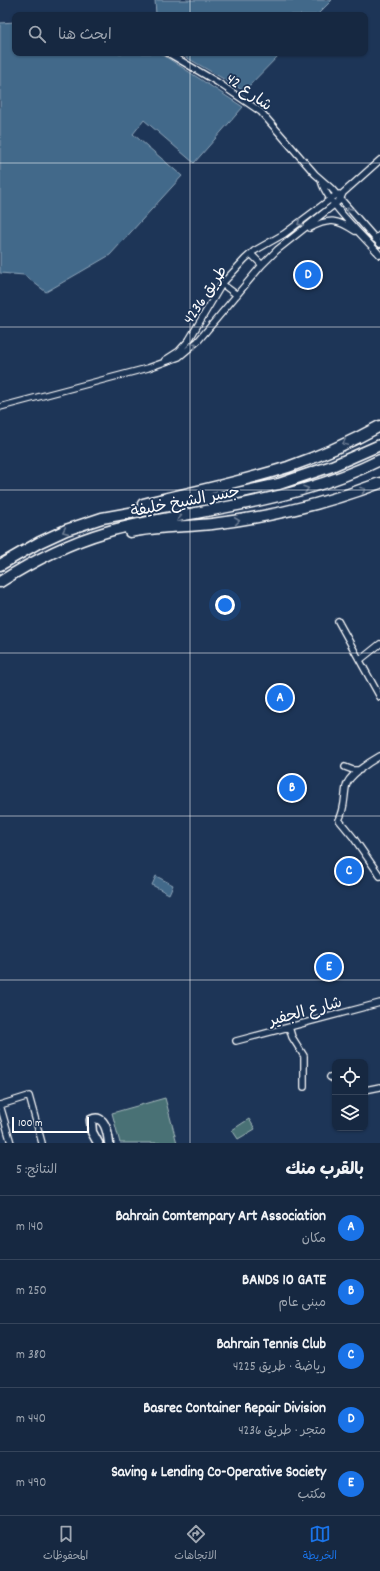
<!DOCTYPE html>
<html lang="ar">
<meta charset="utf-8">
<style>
body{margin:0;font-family:Dekko,"Playpen Sans Arabic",sans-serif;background:#23344c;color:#f1f3f6;direction:rtl}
.controls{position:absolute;right:12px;bottom:12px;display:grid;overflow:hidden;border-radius:8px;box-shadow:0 1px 3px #0004}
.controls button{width:36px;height:36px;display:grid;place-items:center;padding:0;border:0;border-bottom:1px solid #35445a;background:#162841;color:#f1f3f6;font:20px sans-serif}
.scale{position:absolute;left:12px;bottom:10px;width:77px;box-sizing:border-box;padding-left:4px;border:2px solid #fff;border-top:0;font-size:11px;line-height:14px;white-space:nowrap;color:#fff;-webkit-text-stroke:3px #1d3557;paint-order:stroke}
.you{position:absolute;left:225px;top:605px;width:14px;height:14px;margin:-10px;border:3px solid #fff;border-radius:50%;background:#1a73e8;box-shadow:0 0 0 6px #1a73e833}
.badge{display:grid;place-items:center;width:26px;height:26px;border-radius:50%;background:#1a73e8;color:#fff;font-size:13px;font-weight:700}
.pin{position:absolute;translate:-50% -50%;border:2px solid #fff;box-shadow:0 1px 4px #0006}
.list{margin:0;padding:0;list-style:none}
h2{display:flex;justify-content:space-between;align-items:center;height:52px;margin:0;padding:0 16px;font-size:17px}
h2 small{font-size:13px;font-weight:400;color:#9ea6b1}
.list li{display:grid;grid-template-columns:26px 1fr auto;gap:12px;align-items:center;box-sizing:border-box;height:64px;padding:0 16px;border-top:1px solid #35445a}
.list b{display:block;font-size:15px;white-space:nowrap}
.list p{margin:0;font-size:13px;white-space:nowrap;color:#9ea6b1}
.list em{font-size:13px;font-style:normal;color:#9ea6b1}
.icon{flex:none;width:22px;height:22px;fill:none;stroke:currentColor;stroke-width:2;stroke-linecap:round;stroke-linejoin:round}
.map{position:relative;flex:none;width:380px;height:1143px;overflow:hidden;direction:ltr}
.search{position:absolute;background:#162841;box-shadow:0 1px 3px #0004;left:12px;right:12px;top:12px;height:44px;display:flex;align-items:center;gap:10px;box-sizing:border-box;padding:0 14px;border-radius:8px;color:#9ea6b1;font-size:15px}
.sheet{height:372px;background:#162841}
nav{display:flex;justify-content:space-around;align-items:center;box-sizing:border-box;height:56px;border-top:1px solid #35445a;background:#162841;font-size:11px;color:#9ea6b1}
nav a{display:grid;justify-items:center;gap:2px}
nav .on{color:#1a73e8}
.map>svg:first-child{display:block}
</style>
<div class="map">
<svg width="380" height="1143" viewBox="0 0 380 1143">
<rect width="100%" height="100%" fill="#1d3557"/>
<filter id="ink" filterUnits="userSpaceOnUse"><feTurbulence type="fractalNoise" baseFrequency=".025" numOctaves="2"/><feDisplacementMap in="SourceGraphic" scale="8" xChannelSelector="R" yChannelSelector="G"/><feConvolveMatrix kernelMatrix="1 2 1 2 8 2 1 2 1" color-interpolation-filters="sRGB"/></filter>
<g filter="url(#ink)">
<!-- green -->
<path fill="#487175" stroke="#a4b8ba" d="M 165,1098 L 177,1143 L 120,1143 L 112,1113 Z
M 249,1119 L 255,1129 L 238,1139 L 232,1130 Z"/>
<!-- water -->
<path fill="#42698a" stroke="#8ea5b9" d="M 155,0 L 332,0 L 317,15 L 156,15 Z
M 15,22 L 15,53 L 160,53 L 243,107 L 194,163 L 144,120 L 133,134 L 182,176 L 110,255 L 46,292 L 24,275 L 0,273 L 0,23 Z
M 179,53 L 281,53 L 244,91 Z
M 156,876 L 173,885 L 169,894 L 152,885 Z"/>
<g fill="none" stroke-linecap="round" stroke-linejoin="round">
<defs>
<path id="minor" d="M 168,53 L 217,82 L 261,112 L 315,174 L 331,188 L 380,244
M 321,180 C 325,201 365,238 380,255
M 310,228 C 329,218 337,219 355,231
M 375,239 L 380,235
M 251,254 L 262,265
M 222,284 L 237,295
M 165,360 L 179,351 L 189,340 L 222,284 L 245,259 L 254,251 L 284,234 L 336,195 L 339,194
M 0,407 L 148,368 L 179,357 L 198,341 L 262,265 L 277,250 L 340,200 L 343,193 L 380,160
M 338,621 L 380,697
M 360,660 L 380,644
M 380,756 C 371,761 347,776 346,787 C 344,799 345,809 339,820 L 353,837 L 380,876
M 345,767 L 353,770 L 360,770
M 289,1027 L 292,1037 L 304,1056 L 304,1087
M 236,1041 L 380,1003
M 330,1077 L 335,1080
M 365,1090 L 380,1087
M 11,1143 L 0,1105 L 29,1096 L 42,1143"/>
<path id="secondary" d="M 98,1143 L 92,1132 L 91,1120 C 105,1113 108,1134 109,1143"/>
<path id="motorway" d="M 143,504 C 192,492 241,482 288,467 C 320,456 351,442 380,426
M 130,532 C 157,526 185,527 212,524 C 270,517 325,504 380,483
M 0,565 L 40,542 L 66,530 L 102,518 L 224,496 L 279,484 L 332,466 L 380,445
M 0,582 C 33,561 68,543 106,532 C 144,521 183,516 222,508 C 276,498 330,485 380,460"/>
</defs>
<!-- minor casing -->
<use href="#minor" stroke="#fff" stroke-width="8"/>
<!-- secondary casing -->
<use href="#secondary" stroke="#fff" stroke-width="11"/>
<!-- motorway casing -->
<use href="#motorway" stroke="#fff" stroke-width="13"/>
<!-- minor -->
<use href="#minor" stroke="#1d3557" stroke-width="5.5"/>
<!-- secondary -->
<use href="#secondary" stroke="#1d3557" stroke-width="8"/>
<!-- motorway -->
<use href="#motorway" stroke="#1d3557" stroke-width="10"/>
</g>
<!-- one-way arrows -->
<defs><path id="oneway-chevron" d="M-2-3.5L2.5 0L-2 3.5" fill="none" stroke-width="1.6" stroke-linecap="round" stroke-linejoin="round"/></defs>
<g stroke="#6c7c92">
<use href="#oneway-chevron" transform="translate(349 210) rotate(-132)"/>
<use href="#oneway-chevron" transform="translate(300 223) rotate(143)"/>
<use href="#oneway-chevron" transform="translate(194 345) rotate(-43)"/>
<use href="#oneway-chevron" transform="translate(345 443) rotate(155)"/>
<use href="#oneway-chevron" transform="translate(306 489) rotate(-17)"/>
<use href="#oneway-chevron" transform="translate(363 490) rotate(-21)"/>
<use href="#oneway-chevron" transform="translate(179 516) rotate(-9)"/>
<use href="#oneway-chevron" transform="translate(237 521) rotate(-7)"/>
<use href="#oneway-chevron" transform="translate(65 531) rotate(156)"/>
</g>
</g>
<!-- grid -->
<path fill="none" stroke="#fff" stroke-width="1" stroke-opacity="0.55" d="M 190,0 L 190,15M 190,53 L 190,1143M 0,163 L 380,163M 0,327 L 380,327M 0,490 L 380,490M 0,653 L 380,653M 0,816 L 380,816M 0,980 L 380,980"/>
<g text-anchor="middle" stroke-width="3.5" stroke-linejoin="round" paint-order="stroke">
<!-- street labels -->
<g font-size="16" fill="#fff" stroke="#1d3557">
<text transform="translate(250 91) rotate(36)" y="6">شارع 42</text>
<text transform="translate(204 294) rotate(-56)" y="6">طريق 4236</text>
<text transform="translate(185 500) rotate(-11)" y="6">جسر الشيخ خليفة</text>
<text transform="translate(305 1010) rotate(-15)" y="6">شارع الجفير</text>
</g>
</g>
</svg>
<div class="controls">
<button><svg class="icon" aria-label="locate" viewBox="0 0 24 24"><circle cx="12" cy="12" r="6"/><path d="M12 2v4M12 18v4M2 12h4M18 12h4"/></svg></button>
<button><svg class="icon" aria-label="layers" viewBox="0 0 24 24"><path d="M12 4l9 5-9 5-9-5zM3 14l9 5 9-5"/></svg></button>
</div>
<div class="scale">100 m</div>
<div class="you"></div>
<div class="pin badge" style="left:280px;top:698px">A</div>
<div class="pin badge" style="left:292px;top:788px">B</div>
<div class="pin badge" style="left:349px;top:871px">C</div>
<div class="pin badge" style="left:308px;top:275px">D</div>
<div class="pin badge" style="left:329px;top:967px">E</div>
<div class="search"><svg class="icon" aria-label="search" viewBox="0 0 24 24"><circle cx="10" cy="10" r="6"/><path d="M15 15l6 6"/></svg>ابحث هنا</div>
</div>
<section class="sheet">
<h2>بالقرب منك<small>النتائج: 5</small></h2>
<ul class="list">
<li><span class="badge">A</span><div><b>Bahrain Comtempary Art Association</b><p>مكان</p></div><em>140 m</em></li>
<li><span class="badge">B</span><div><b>BANDS 10 GATE</b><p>مبنى عام</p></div><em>250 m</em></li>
<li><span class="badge">C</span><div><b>Bahrain Tennis Club</b><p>رياضة · طريق 4225</p></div><em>380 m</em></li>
<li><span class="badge">D</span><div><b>Basrec Container Repair Division</b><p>متجر · طريق 4236</p></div><em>440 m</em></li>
<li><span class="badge">E</span><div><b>Saving &amp; Lending Co-Operative Society</b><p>مكتب</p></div><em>490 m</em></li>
</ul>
</section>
<nav>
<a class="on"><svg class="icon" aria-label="map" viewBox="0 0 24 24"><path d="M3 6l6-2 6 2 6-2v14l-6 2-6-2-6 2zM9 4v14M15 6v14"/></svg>الخريطة</a>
<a><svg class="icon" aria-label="directions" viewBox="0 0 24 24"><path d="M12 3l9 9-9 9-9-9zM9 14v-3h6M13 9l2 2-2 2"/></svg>الاتجاهات</a>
<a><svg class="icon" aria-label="saved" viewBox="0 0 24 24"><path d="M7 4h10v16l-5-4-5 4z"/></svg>المحفوظات</a>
</nav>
